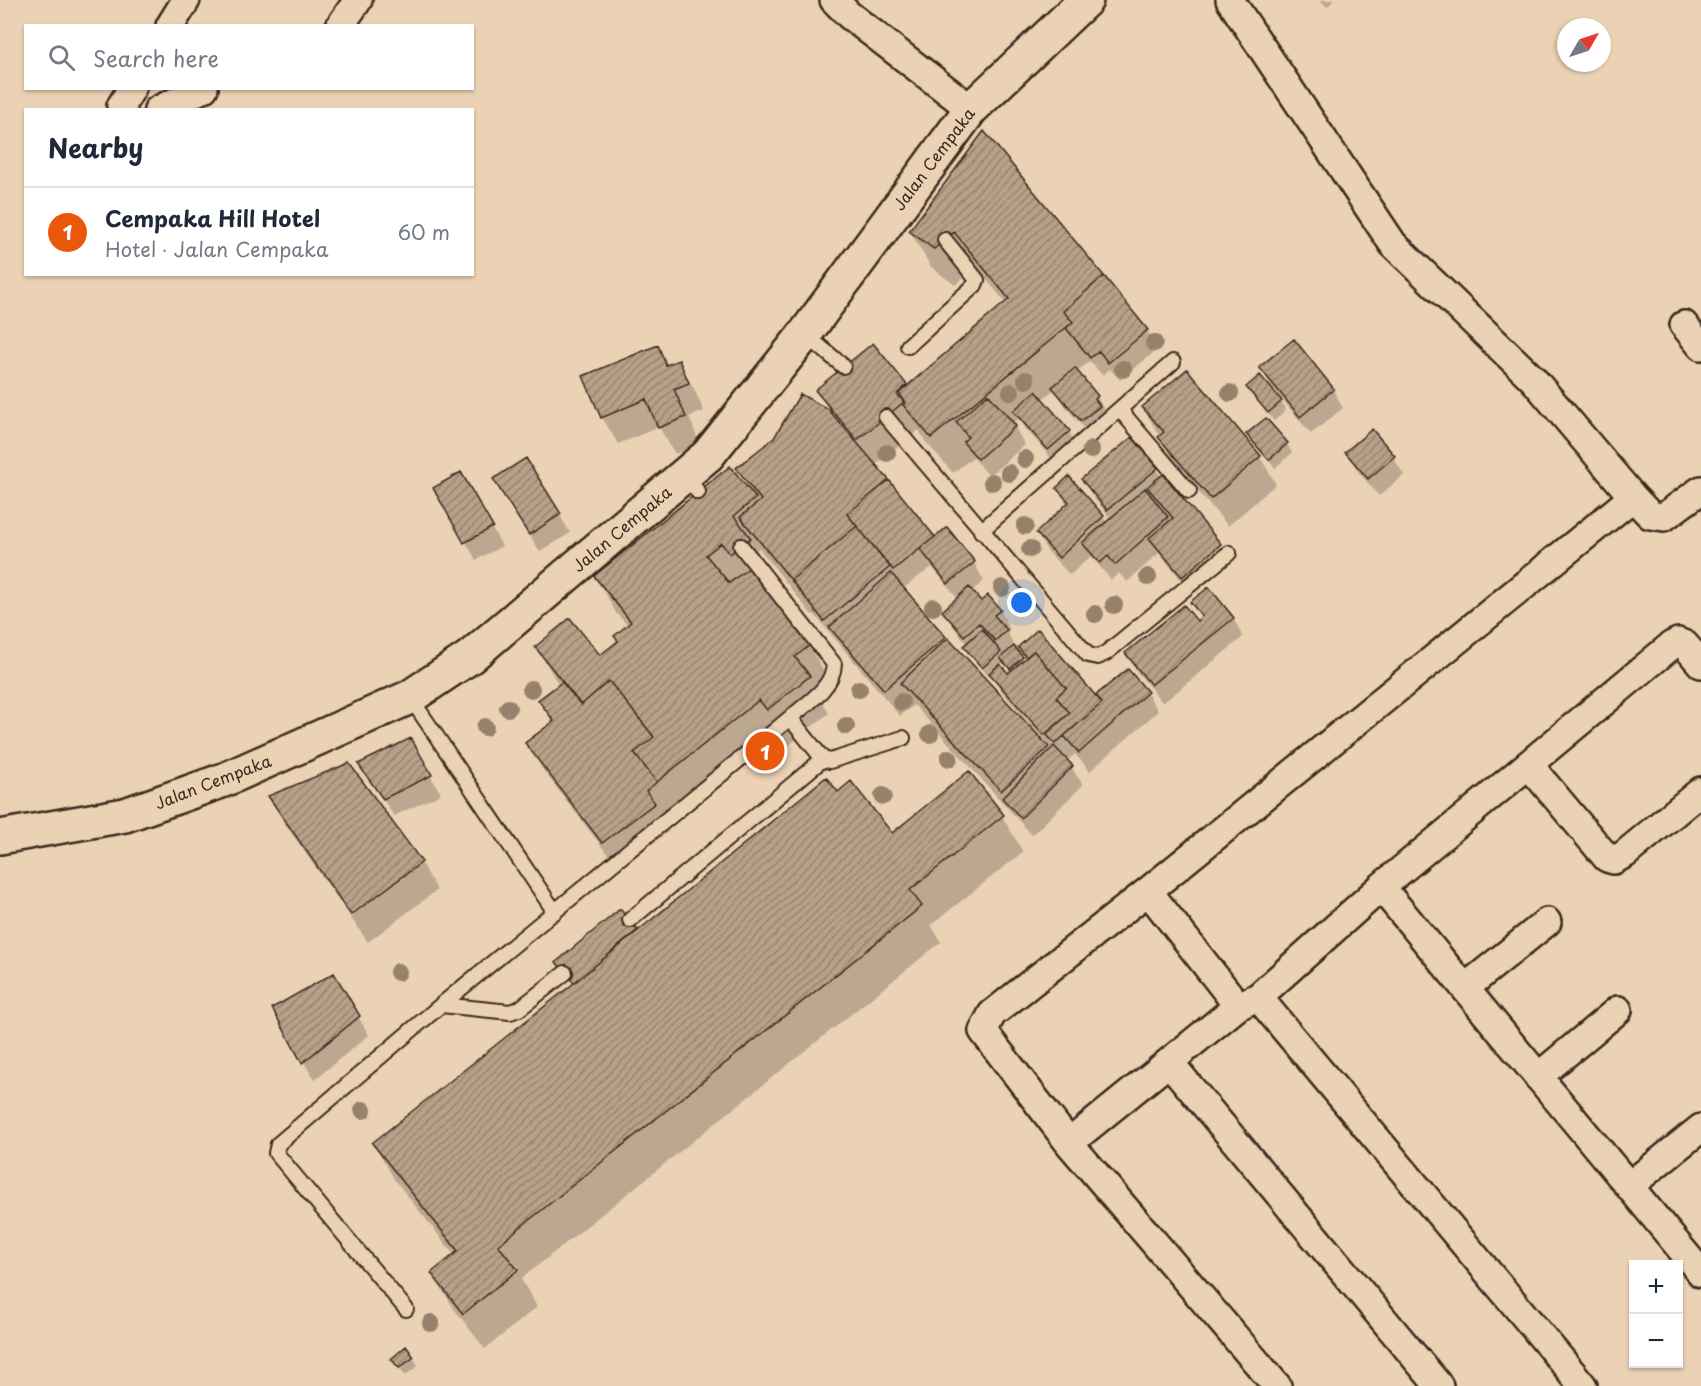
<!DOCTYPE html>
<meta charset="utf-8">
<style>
body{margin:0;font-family:"Playpen Sans",sans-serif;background:#f6f6f7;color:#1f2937}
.controls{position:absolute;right:18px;bottom:18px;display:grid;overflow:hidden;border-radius:0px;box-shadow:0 2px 4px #0004}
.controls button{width:54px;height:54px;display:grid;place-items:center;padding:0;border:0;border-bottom:2px solid #e0e1e3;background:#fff;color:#1f2937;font:30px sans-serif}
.compass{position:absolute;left:1557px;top:18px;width:54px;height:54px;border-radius:50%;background:#fff;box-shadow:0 2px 4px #0004;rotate:51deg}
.you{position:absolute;left:1022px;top:603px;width:21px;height:21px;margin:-15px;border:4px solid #fff;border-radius:50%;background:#1a73e8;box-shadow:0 0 0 9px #1a73e833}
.badge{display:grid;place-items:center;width:39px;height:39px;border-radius:50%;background:#ea580c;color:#fff;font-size:20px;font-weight:700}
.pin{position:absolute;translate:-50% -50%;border:3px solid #fff;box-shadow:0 2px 6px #0006}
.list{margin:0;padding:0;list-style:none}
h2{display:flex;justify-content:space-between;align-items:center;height:78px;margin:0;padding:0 24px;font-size:26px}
h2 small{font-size:20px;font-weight:400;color:#747a83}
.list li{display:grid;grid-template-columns:39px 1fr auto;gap:18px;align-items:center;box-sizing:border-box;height:90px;padding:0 24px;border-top:2px solid #e0e1e3}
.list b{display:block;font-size:22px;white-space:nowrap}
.list p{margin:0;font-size:20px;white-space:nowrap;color:#747a83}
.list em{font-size:20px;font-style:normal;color:#747a83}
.icon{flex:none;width:33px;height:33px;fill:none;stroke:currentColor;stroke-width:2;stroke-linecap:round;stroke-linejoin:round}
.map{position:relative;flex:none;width:1701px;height:1386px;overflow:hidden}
.search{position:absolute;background:#fff;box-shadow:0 2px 4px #0004;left:24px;top:24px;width:450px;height:66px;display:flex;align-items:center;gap:15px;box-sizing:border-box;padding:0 21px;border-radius:0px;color:#747a83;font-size:22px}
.panel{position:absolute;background:#fff;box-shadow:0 2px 4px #0004;left:24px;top:108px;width:450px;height:168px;border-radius:0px}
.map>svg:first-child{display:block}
</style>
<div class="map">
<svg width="1701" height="1386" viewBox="0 0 1701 1386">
<defs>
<pattern id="building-hatch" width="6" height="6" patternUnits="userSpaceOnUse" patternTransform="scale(1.5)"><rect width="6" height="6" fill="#b8a188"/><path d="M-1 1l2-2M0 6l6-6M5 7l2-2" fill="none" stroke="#97836f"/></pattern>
</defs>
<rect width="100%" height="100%" fill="#ecd2b4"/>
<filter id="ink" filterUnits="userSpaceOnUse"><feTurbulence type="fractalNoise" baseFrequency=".0167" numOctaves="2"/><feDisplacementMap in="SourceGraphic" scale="12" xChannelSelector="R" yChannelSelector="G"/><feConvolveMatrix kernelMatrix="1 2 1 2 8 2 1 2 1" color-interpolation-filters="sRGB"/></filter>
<g filter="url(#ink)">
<!-- shadow -->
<path fill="#0003" fill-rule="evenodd" d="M 1320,0 L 1334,0 L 1327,7 Z
M 984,133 L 1147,331 L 1158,349 L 1120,380 L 1110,369 L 1102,375 L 1090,361 L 1076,372 L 1097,397 L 1107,415 L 1093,439 L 1065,406 L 1055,389 L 1041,400 L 1069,432 L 1079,450 L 1059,467 L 1026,429 L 1019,418 L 1013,424 L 1025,445 L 989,476 L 973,457 L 953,473 L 925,441 L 919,430 L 875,465 L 935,539 L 946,530 L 974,563 L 984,581 L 971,592 L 981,603 L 1000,611 L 1010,629 L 1007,632 L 1016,649 L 1015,650 L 1026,663 L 1028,662 L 1019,647 L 1037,631 L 1096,698 L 1128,671 L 1147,693 L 1158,711 L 1090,771 L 1075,754 L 1067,761 L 1083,785 L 1032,835 L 914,705 L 900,716 L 814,614 L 812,615 L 759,548 L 757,550 L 771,574 L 759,583 L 809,646 L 830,682 L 817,692 L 829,713 L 789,745 L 780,735 L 679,817 L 662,818 L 669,831 L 619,869 L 543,770 L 527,743 L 553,723 L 540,701 L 559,686 L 537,647 L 600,657 L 619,642 L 628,626 L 616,613 L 596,577 L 751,491 L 738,469 L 829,411 L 817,390 L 906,386 L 907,388 L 1006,303 L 976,267 L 955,285 L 931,267 L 910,231 ZM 932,567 L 958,599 L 944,611 L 955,629 L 967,644 L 965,646 L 970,654 L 988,676 L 991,673 L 1002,692 L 1046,742 L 1044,743 L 946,641 L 902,589 ZM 1004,662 L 1012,672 L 1008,675 L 1000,666 ZM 1046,742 L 1053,750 L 1050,752 L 1045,743 Z
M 657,347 L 668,366 L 679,362 L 694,389 L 704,411 L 689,417 L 700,444 L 675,454 L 659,427 L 618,444 L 602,417 Z
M 1261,368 L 1333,390 L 1343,408 L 1311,434 L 1271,386 Z
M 1187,371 L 1260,457 L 1276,484 L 1228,526 L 1175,465 L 1144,408 Z
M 1248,387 L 1280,400 L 1286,410 L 1274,421 Z
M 1265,420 L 1287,444 L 1292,453 L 1275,468 L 1253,443 L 1248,435 Z
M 1347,452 L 1393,457 L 1404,475 L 1379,496 L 1357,470 Z
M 1157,469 L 1161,477 L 1220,545 L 1231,563 L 1193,594 L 1159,553 L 1127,582 L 1119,573 L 1111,580 L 1091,556 L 1070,575 L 1048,552 L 1037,534 L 1068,506 L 1057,488 L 1103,517 L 1107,523 L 1111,519 L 1093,497 L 1082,479 Z
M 461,474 L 502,546 L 476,560 L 435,488 Z
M 506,497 L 560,515 L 570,533 L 540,552 Z
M 1192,602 L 1233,618 L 1243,637 L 1163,703 L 1137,672 L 1127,654 L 1197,623 L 1202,619 Z
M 410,740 L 441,794 L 394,816 L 360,765 Z
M 348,765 L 421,863 L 437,890 L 368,942 L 285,824 L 270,797 Z
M 837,794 L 892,835 L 1002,816 L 1023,852 L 931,925 L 941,942 L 521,1279 L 537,1307 L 485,1349 L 454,1309 L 433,1274 L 455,1256 L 394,1179 L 374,1143 L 574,985 L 563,971 L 637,931 L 638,933 Z
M 333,975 L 369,1035 L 314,1080 L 274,1008 Z
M 413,1357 L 418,1366 L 405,1376 L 393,1359 Z"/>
<!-- building -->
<path fill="url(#building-hatch)" stroke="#3b2a1e" stroke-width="1.5" d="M 984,131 L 1104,276 L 1063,311 L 1073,322 L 931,438 L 903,405 L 906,403 L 899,393 L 1009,299 L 954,232 L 934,249 L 909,231 Z
M 1104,276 L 1148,330 L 1108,363 L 1099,351 L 1090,358 L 1066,328 L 1073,322 L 1063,311 Z
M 1294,339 L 1334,389 L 1300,417 L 1259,367 Z
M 873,343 L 907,385 L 897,394 L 904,402 L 857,440 L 815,390 Z
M 658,345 L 666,365 L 679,360 L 689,383 L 674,389 L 686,417 L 658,428 L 646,399 L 601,418 L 583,376 Z
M 1075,368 L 1098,396 L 1095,399 L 1100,406 L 1081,421 L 1052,387 Z
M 1187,369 L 1261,456 L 1211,499 L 1158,437 L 1164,432 L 1142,407 Z
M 1260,375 L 1282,401 L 1268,413 L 1246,387 Z
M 1036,391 L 1070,431 L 1048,450 L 1013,411 Z
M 800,394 L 828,409 L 889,480 L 847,514 L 857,526 L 791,580 L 740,517 L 761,500 L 736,468 L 774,438 Z
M 988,394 L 1016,426 L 978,459 L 963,442 L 968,437 L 956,422 Z
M 1266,418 L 1288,443 L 1269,460 L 1246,434 Z
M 1372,429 L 1395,456 L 1368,479 L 1345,452 Z
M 1132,437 L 1158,468 L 1107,510 L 1081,479 Z
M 526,458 L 561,514 L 529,535 L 493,479 Z
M 730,466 L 756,498 L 734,516 L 751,538 L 730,554 L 721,543 L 706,555 L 729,583 L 749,568 L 810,645 L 795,657 L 810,676 L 767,710 L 759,700 L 657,782 L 634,753 L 654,737 L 609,681 L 581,705 L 535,647 L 570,618 L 600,655 L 618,641 L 614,636 L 631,622 L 594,576 Z
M 461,472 L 493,527 L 464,543 L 433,488 Z
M 1163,474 L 1221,544 L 1182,577 L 1149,538 L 1173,518 L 1147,487 Z
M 1069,476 L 1104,516 L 1059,558 L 1036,533 L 1069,502 L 1056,488 Z
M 889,480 L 935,537 L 893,570 L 847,514 Z
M 1145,488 L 1168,517 L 1115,565 L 1108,556 L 1100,563 L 1082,543 Z
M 857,526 L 890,567 L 824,621 L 791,580 Z
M 947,527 L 975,562 L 948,584 L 920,549 Z
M 891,573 L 946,637 L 884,690 L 829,627 Z
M 969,587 L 981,601 L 988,595 L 1001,610 L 994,615 L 1007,630 L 995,641 L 979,623 L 964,636 L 942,611 Z
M 1209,587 L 1234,618 L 1151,685 L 1125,653 L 1184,605 L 1197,621 L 1202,616 L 1190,602 Z
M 982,629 L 1001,652 L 982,668 L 963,646 Z
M 1038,629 L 1102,703 L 1055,744 L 1046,734 L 1070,713 L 1056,697 L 1066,688 L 1034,651 L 1026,657 L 1018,647 Z
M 948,638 L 1049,747 L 1001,791 L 900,683 Z
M 1014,646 L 1023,657 L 1010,669 L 1000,658 Z
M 1034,651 L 1066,688 L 1056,697 L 1070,713 L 1044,735 L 989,673 L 1000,664 L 1008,673 Z
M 1128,669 L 1148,692 L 1079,753 L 1064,736 L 1102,703 L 1096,695 Z
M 609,681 L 654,737 L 634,753 L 657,782 L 646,791 L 655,803 L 602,843 L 525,743 L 554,721 L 538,700 L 562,682 L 581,705 Z
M 411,738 L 432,775 L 383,799 L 358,764 Z
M 1054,746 L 1073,766 L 1021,818 L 1002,798 Z
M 349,763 L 422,862 L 351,915 L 268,796 Z
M 969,771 L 1004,815 L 910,890 L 922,906 L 498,1245 L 518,1270 L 463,1314 L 431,1273 L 458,1251 L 372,1143 L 574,983 L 826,777 L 838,792 L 851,781 L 892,833 Z
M 620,909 L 638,930 L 574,983 L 556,962 Z
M 334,973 L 360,1016 L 302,1063 L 272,1008 Z
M 406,1346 L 414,1357 L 399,1368 L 391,1359 Z"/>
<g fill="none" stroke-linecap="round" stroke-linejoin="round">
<defs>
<path id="lane" d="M 805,334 L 843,366
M 908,346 L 975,285 L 977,280 L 945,240
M 1120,410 L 1189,491
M 886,417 L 1088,655 L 1098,657 L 1106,653 L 1229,553
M 685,476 L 698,492
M 981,531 L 1173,362
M 410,697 L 555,912
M 790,718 L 823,759 L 830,761 L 903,738
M 630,920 L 823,759
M 441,1005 L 510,1012 L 519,1009 L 565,973
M 406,1309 L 276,1153 L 278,1144 L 441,1005 L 790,718 C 807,703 833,688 834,664 L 741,546"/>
<path id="street" d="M 834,0 L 849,15 L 971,109
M 1230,0 L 1393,244 L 1533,379 L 1633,497 L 1650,515 L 1664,517 L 1701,490
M 170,26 L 186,0
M 340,26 L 358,0
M 123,110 L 121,106 L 132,88
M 158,110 L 204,88
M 1684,325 L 1701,346
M 1529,765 L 1607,858 L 1614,860 L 1625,854 L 1701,791
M 1381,887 L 1701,1273
M 1148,891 L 1238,1006
M 1465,988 L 1547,922
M 1258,997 L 1583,1386
M 1169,1062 L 1439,1386
M 1538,1077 L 1618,1010
M 1069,1143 L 983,1031 L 992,1014 L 1148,891 L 1633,497
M 1629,1186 L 1701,1128
M 1277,1386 L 1069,1143 L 1238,1006 L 1258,997 L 1381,887 L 1672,645 L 1678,642 L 1685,645 L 1701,664"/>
<path id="secondary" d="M 0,837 L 125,815 L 224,780 L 410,697 L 470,657 L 708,455 L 805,334 L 971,109 L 1086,0"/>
</defs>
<!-- lane casing -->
<use href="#lane" stroke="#3b2a1e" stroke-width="18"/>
<!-- street casing -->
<use href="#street" stroke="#3b2a1e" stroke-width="32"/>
<!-- secondary casing -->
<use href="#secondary" stroke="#3b2a1e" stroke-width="38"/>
<!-- lane -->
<use href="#lane" stroke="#ecd2b4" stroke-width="14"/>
<!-- street -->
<use href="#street" stroke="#ecd2b4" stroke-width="27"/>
<!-- secondary -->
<use href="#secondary" stroke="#ecd2b4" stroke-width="33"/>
</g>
<!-- trees -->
<g fill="#97816b">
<circle cx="1154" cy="343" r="9"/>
<circle cx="1123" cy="369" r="9"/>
<circle cx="1026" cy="380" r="9"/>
<circle cx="1011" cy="392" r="9"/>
<circle cx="1230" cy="393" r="9"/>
<circle cx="1091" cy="450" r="9"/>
<circle cx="887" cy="453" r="9"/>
<circle cx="1025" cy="459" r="9"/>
<circle cx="1009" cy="473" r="9"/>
<circle cx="992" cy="482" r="9"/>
<circle cx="1025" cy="526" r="9"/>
<circle cx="1030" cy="549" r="9"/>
<circle cx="1148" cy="577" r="9"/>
<circle cx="1002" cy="588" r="9"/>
<circle cx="1114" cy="605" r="9"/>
<circle cx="933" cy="607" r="9"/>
<circle cx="1095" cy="614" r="9"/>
<circle cx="531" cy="689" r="9"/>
<circle cx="859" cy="689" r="9"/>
<circle cx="901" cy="702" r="9"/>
<circle cx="508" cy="708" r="9"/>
<circle cx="846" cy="726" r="9"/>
<circle cx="485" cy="727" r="9"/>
<circle cx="930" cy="734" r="9"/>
<circle cx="949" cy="758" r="9"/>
<circle cx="883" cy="796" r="9"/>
<circle cx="398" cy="972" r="9"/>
<circle cx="363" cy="1110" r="9"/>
<circle cx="431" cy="1323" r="9"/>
</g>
</g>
<g text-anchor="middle" stroke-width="4.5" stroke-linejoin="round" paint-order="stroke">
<!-- street labels -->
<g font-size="16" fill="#3b2a1e" stroke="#ecd2b4">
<text transform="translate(934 159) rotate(-53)" y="6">Jalan Cempaka</text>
<text transform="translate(622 529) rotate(-40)" y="6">Jalan Cempaka</text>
<text transform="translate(213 782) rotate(-21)" y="6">Jalan Cempaka</text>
</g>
</g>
</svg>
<div class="controls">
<button>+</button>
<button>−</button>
</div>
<svg class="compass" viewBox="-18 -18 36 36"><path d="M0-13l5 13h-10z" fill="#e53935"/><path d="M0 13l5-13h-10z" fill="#747a83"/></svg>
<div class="you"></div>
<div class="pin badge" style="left:765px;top:751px">1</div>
<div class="search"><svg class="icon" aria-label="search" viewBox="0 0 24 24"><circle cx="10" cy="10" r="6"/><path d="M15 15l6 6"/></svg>Search here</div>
<section class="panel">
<h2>Nearby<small></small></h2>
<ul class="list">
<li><span class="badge">1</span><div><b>Cempaka Hill Hotel</b><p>Hotel · Jalan Cempaka</p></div><em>60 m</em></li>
</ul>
</section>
</div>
